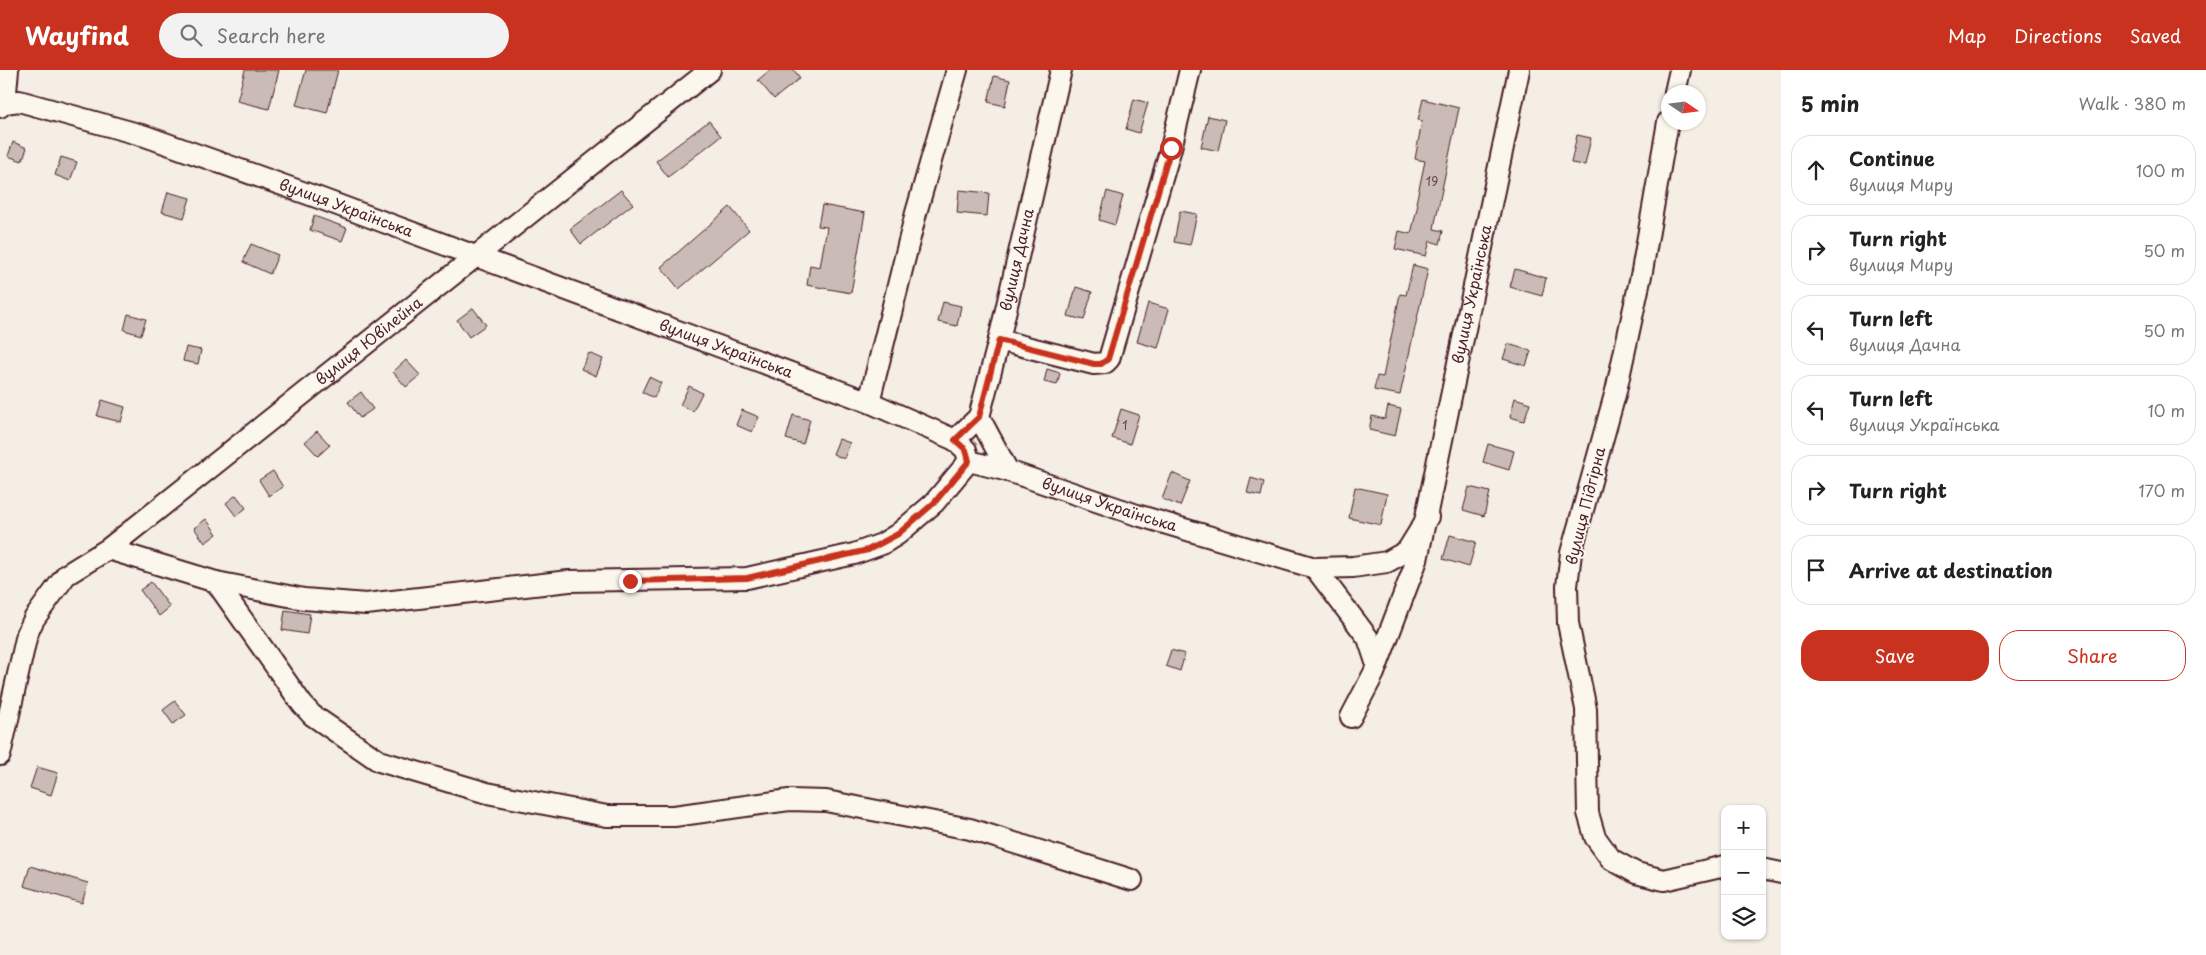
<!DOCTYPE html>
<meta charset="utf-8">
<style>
body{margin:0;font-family:"Playpen Sans",sans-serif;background:#f2f2f2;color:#222}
.controls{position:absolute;right:15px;bottom:15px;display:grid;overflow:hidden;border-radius:10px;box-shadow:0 1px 4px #0004}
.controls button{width:45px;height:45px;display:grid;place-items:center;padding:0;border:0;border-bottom:1px solid #e0e0e0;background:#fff;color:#222;font:25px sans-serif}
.compass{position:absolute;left:1661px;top:15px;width:45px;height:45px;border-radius:50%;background:#fff;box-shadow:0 1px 4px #0004;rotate:103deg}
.stop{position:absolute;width:15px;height:15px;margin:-11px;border:4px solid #c8321e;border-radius:50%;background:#fff}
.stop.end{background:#c8321e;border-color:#fff;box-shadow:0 1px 5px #0008}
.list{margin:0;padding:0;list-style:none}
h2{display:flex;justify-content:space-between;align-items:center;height:65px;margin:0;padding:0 20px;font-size:21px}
h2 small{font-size:16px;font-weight:400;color:#767676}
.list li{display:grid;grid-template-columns:32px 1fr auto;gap:15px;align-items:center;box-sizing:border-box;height:70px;margin:0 10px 10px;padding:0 10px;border:1px solid #e0e0e0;border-radius:20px}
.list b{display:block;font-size:19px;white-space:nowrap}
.list p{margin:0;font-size:16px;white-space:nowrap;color:#767676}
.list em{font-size:16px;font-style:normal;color:#767676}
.actions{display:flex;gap:10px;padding:15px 20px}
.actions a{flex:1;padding:11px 0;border:1px solid #c8321e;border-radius:20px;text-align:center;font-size:18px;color:#c8321e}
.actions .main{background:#c8321e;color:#fff}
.icon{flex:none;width:28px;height:28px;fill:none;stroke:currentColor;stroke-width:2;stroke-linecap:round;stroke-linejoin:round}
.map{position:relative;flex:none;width:1781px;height:885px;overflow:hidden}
header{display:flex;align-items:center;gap:30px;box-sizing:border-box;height:70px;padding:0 25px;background:#c8321e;color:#fff}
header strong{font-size:24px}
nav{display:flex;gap:28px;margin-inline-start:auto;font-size:18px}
.search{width:350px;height:45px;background:#f2f2f2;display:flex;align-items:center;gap:12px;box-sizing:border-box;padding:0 18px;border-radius:28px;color:#767676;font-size:19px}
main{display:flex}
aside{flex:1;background:#fff}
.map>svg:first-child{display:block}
</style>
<header>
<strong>Wayfind</strong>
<div class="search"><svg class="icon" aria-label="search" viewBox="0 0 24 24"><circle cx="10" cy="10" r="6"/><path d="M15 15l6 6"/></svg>Search here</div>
<nav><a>Map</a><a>Directions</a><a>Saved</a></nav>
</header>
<main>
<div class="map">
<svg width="1781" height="885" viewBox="0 0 1781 885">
<rect width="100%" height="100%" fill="#f4eee4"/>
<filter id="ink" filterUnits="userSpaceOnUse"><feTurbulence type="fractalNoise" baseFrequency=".02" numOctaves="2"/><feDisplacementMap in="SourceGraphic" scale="10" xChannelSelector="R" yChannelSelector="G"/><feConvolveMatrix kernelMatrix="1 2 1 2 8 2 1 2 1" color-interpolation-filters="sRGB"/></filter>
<g filter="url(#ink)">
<!-- building -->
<path fill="#cabbb6" stroke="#4a1f2b" d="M 245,0 L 279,0 L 269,39 L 237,31 Z
M 306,0 L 338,0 L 327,43 L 296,35 Z
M 770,0 L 794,0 L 800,8 L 774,29 L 758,10 Z
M 994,6 L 1010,10 L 1005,36 L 988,32 Z
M 1134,29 L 1148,33 L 1139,63 L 1126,59 Z
M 1423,29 L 1459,38 L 1435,153 L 1434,159 L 1443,161 L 1440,174 L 1430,171 L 1426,186 L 1395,179 L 1399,161 L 1411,164 L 1418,134 L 1416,133 L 1425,91 L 1415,89 L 1422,51 L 1418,50 Z
M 1208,46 L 1225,50 L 1218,81 L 1201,77 Z
M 709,51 L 721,66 L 668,107 L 656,91 Z
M 1577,65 L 1591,68 L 1585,95 L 1571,93 Z
M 13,72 L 27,78 L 22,91 L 8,86 Z
M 61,87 L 77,92 L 70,111 L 55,105 Z
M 621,120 L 633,134 L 581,174 L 570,159 Z
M 959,120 L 989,123 L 987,146 L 957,143 Z
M 1107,121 L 1123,126 L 1115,155 L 1099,150 Z
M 168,122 L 190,128 L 184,148 L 162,142 Z
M 822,135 L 865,143 L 851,223 L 807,215 L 810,195 L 820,197 L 827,157 L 818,156 Z
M 730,137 L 749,160 L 679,219 L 661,197 Z
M 1180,141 L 1197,144 L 1190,175 L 1174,172 Z
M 314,146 L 347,158 L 342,171 L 310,160 Z
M 251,174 L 278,185 L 270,204 L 243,192 Z
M 1413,195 L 1428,199 L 1400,325 L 1374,320 L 1377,306 L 1383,307 L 1400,224 L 1406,225 Z
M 1515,199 L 1546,208 L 1542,226 L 1510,217 Z
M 1076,217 L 1092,222 L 1084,250 L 1068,246 Z
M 943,232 L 961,236 L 957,256 L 938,252 Z
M 1148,233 L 1169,239 L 1158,278 L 1137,272 Z
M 473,238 L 486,255 L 469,267 L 457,250 Z
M 128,244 L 146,249 L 141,265 L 124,260 Z
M 1508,274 L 1531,281 L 1526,296 L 1503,289 Z
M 186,277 L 201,280 L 198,294 L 183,291 Z
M 589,283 L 603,289 L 596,306 L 581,299 Z
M 406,290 L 420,305 L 406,317 L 393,302 Z
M 1047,299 L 1060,303 L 1057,315 L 1044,312 Z
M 649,307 L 661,313 L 654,328 L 642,322 Z
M 689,316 L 702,323 L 693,341 L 680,335 Z
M 361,322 L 373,339 L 360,348 L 348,332 Z
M 1515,328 L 1530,333 L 1524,351 L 1510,347 Z
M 102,330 L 125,337 L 121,352 L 97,346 Z
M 1388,336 L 1401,339 L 1395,366 L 1369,360 L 1372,346 L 1385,349 Z
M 1121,339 L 1139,345 L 1130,374 L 1112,368 Z
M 742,340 L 759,347 L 752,362 L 736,355 Z
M 793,345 L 810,350 L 803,374 L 786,369 Z
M 317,361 L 330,375 L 318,386 L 305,372 Z
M 839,369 L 850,373 L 844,389 L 833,384 Z
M 1488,374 L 1514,381 L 1509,400 L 1483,392 Z
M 273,401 L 283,417 L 269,426 L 259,410 Z
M 1172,403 L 1190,411 L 1180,436 L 1162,429 Z
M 1251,408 L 1264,412 L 1261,426 L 1247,423 Z
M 1355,417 L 1387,424 L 1381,455 L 1349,448 Z
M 1469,417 L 1490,422 L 1484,446 L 1463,440 Z
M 236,425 L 246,438 L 236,446 L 226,433 Z
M 206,449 L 217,464 L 205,473 L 194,458 Z
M 1450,465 L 1476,472 L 1469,497 L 1443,489 Z
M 151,512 L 170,537 L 159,546 L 140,520 Z
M 285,540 L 310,544 L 307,564 L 282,560 Z
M 1171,580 L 1185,584 L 1180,601 L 1166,596 Z
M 175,631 L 186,645 L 173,654 L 163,640 Z
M 37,697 L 58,703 L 51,725 L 30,718 Z
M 30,796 L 88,813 L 82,833 L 24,816 Z"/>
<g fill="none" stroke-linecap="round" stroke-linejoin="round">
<defs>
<g id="minor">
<path d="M 1675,22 L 1680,0"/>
<path d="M 5,33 L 8,0"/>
<path id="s1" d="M 0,37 L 5,33 L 19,31 L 145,66 L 319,128 L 869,332 L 955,370 L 966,380 L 969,391 L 1008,401 L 1137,445 L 1315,498 L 1353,497 L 1387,492 L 1407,481 L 1428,447"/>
<path d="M 1668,52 L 1642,201 L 1616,321 L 1571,483 L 1567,516 L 1568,553 L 1586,639 L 1588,743 L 1595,767 L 1611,789 L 1636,803 L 1664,810 L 1725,796"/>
<path d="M 999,270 L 1094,294 L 1105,293 L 1109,289 L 1171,78 L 1190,0"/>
<path d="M 869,332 L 916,143 L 957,0"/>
<path d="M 979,347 L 1008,401"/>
<path id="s2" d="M 955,370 L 979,347 L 999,270 L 1061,0"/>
<path d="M 108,479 L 216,512 L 304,529 L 366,534 L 569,511 L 747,508 L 854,484 L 882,474 L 898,464 L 934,433 L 969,391"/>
<path d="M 1315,498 L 1368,568 L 1377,595"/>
<path d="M 216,512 L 302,634 L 312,645 L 379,691 L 487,723 L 607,746 L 674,746 L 789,730 L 826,731 L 970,759 L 1132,810"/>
<path id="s3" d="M 1351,647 L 1374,603 L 1417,490 L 1519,0"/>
<path id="s4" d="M 0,685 L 27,564 L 34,549 L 66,505 L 108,479 L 710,0"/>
<path d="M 1762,799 L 1781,803"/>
</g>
</defs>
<!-- minor casing -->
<use href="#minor" stroke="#4a1f2b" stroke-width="24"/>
<!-- minor -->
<use href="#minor" stroke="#fbf7ec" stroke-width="20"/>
</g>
</g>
<g fill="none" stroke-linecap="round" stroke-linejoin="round" filter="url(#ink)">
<!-- route -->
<path stroke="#c8321e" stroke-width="6" d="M 630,511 L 747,508 L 868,480 L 898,464 L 934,433 L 969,391 L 966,380 L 955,370 L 979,347 L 999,270 L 1094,294 L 1101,294 L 1108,289 L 1171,78"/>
</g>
<g text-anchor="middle" stroke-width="4" stroke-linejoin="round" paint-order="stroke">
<!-- number labels -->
<g font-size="12" fill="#6a464e">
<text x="1432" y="116">19</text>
<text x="1125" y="360">1</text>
</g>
<!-- street labels -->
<g font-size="15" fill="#4a1f2b" stroke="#fbf7ec">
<text dy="5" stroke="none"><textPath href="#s1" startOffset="365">вулиця Українська</textPath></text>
<text dy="5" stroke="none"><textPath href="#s2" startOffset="195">вулиця Дачна</textPath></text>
<text dy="5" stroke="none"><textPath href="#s3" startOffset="442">вулиця Українська</textPath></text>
<text dy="5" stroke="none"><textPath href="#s4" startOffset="578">вулиця Ювілейна</textPath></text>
<text dy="5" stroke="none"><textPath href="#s1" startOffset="770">вулиця Українська</textPath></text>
<text dy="5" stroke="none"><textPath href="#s1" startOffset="1190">вулиця Українська</textPath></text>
<text transform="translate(1586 436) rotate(-76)" y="5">вулиця Підгірна</text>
</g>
</g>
</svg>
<div class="controls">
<button>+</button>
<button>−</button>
<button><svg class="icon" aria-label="layers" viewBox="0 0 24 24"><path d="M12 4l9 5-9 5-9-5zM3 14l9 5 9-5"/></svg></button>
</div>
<svg class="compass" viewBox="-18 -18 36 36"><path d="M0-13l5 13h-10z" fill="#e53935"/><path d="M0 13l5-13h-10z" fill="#767676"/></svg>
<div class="stop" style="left:1171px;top:78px"></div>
<div class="stop end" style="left:630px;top:511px"></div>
</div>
<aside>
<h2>5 min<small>Walk · 380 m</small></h2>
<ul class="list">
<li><svg class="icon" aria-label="ahead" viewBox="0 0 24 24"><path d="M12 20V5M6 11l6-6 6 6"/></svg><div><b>Continue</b><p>вулиця Миру</p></div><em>100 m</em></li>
<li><svg class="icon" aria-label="right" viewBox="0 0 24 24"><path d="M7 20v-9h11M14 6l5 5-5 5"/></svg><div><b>Turn right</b><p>вулиця Миру</p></div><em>50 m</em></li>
<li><svg class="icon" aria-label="left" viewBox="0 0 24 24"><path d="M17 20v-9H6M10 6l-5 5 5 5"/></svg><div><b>Turn left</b><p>вулиця Дачна</p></div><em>50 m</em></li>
<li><svg class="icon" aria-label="left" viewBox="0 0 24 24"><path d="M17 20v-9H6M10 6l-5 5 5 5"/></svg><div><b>Turn left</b><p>вулиця Українська</p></div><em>10 m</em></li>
<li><svg class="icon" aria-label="right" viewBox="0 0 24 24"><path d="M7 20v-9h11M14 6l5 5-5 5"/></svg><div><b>Turn right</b></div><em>170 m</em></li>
<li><svg class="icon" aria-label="arrive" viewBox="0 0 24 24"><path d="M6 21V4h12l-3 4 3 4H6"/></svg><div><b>Arrive at destination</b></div></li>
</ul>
<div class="actions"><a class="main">Save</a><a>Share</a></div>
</aside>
</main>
